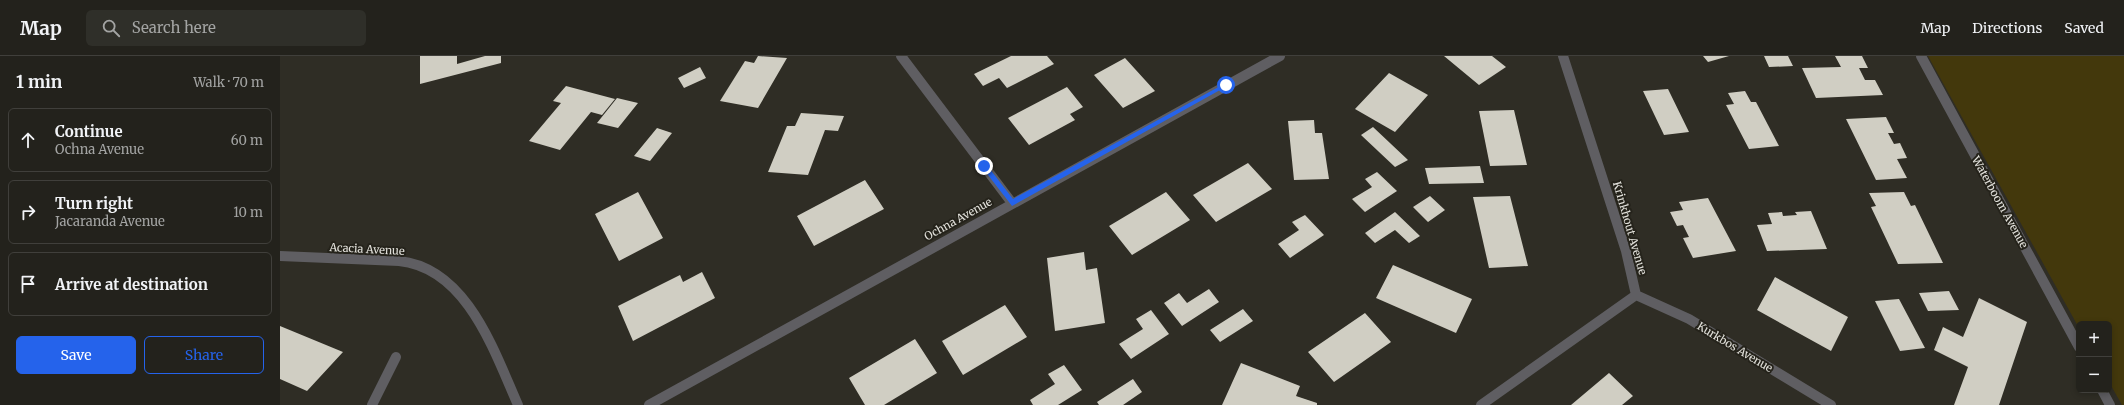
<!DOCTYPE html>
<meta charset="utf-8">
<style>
body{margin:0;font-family:Merriweather,serif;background:#2f2f29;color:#f1f3f6}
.controls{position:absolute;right:12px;bottom:12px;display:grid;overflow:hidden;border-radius:6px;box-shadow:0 2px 6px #0003}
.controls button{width:36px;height:36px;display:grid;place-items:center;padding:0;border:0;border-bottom:1px solid #403f3b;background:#23221c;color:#f1f3f6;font:20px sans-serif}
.stop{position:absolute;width:12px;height:12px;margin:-9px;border:3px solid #2563eb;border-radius:50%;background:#fff}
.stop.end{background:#2563eb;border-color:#fff;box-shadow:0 1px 4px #0008}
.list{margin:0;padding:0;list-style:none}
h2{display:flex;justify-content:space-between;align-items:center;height:52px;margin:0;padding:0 16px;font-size:17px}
h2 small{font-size:13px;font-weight:400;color:#a3a4a3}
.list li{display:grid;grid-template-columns:26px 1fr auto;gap:12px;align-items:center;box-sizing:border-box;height:64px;margin:0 8px 8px;padding:0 8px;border:1px solid #403f3b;border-radius:6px}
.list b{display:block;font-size:15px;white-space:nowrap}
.list p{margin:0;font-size:13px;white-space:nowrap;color:#a3a4a3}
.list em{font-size:13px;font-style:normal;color:#a3a4a3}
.actions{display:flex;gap:8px;padding:12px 16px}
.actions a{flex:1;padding:9px 0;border:1px solid #2563eb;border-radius:6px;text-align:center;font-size:14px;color:#2563eb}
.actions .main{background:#2563eb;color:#fff}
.icon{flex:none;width:22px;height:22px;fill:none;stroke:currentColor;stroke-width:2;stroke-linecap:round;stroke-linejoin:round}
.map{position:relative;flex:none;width:1844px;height:349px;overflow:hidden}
header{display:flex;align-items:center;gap:24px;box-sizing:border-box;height:56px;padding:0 20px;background:#23221c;border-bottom:1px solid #403f3b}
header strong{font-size:19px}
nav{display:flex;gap:22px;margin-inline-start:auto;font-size:14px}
.search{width:280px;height:36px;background:#2f2f29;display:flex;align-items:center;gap:10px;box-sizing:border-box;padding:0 14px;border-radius:6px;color:#a3a4a3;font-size:15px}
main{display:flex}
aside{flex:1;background:#23221c}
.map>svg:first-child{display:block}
</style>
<header>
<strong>Map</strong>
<div class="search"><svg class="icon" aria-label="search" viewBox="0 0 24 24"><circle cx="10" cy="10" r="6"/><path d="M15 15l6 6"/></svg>Search here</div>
<nav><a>Map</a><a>Directions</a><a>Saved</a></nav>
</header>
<main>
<aside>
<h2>1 min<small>Walk · 70 m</small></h2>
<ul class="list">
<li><svg class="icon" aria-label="ahead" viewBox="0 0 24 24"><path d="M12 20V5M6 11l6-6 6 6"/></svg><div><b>Continue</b><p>Ochna Avenue</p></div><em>60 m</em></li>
<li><svg class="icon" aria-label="right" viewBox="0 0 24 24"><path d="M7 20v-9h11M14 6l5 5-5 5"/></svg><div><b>Turn right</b><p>Jacaranda Avenue</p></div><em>10 m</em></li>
<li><svg class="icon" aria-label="arrive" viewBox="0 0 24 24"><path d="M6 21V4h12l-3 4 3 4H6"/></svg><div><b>Arrive at destination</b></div></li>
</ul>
<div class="actions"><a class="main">Save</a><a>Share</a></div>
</aside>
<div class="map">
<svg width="1844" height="349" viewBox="0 0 1844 349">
<rect width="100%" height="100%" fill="#2f2d25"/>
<!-- green -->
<path fill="#43380c" d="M 1648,0 L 1844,0 L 1844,349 L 1842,349 L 1829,326 L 1829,268 L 1799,268 L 1799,272 Z"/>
<!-- building -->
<path fill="#d0cec3" d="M 140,0 L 177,0 L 177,8 L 205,0 L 221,0 L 221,7 L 140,28 Z
M 478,0 L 507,2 L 478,52 L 440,45 L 465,5 L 474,7 Z
M 731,0 L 767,0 L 774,8 L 727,32 L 719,22 L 703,30 L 694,18 Z
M 1164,0 L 1212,0 L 1226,11 L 1199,29 Z
M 1423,0 L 1449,0 L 1428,6 Z
M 1484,0 L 1508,0 L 1513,10 L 1489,11 Z
M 1555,0 L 1582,0 L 1588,12 L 1579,12 L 1585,24 L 1595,24 L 1603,39 L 1536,42 L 1522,12 L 1561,11 Z
M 845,2 L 875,35 L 843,52 L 814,19 Z
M 420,11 L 426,22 L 404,32 L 398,22 Z
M 1109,17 L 1148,39 L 1115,76 L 1075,53 Z
M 286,30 L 335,43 L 322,59 L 311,56 L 280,94 L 249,85 L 281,47 L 273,45 Z
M 787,31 L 803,51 L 790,58 L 795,64 L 749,89 L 728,62 Z
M 1388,33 L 1409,76 L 1384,79 L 1363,35 Z
M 1465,35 L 1471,46 L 1476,46 L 1499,90 L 1469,93 L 1446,49 L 1454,48 L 1448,37 Z
M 337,42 L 358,47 L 338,72 L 317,67 Z
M 1234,54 L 1247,109 L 1210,110 L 1199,55 Z
M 521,57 L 564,60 L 558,75 L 545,74 L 528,119 L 488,116 L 507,70 L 515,70 Z
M 1606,61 L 1614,77 L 1608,77 L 1614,88 L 1620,87 L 1627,102 L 1617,103 L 1627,122 L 1596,124 L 1566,63 Z
M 1034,64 L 1035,77 L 1042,77 L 1049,123 L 1014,124 L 1008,65 Z
M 1093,71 L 1128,104 L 1115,111 L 1081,79 Z
M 377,72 L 392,77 L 370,105 L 354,100 Z
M 968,107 L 992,133 L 936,166 L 913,139 Z
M 1200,110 L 1204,127 L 1149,128 L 1145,112 Z
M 1097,116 L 1117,135 L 1085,156 L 1072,143 L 1092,131 L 1085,123 Z
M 585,124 L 604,153 L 534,190 L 517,160 Z
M 358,136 L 383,182 L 339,205 L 315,158 Z
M 886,136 L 910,164 L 852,199 L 829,170 Z
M 1624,136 L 1631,150 L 1635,149 L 1663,207 L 1618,208 L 1591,151 L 1596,150 L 1589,137 Z
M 1150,140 L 1165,154 L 1148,166 L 1133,151 Z
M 1230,140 L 1248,210 L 1209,212 L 1193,141 Z
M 1428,142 L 1456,195 L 1413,202 L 1403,182 L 1409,181 L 1403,169 L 1397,170 L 1390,156 L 1403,154 L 1399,146 Z
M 1531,155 L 1547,193 L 1487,195 L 1477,169 L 1492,168 L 1488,157 L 1502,156 L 1503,160 L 1517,159 L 1515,156 Z
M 1115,156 L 1140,180 L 1129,187 L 1115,174 L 1095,187 L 1085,177 Z
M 1025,159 L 1044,179 L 1010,202 L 998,188 L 1019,174 L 1012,166 Z
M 804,196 L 806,214 L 817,212 L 825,267 L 775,275 L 767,202 Z
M 1113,209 L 1192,243 L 1176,277 L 1096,242 Z
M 422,216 L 435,242 L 353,285 L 338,250 L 400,219 L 403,226 Z
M 1495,221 L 1568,261 L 1551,295 L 1477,254 Z
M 929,233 L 939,246 L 902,270 L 884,247 L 899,237 L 907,247 Z
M 1669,235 L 1679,254 L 1648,255 L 1639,237 Z
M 1699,242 L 1747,266 L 1719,349 L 1674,349 L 1688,311 L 1654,294 L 1663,271 L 1683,281 Z
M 1619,243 L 1645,292 L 1620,295 L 1595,245 Z
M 725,249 L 747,281 L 683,319 L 662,285 Z
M 963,253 L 973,265 L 940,286 L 930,274 Z
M 871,254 L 889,278 L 851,303 L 839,288 L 863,273 L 856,263 Z
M 1085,257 L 1111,286 L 1054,326 L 1028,296 Z
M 0,270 L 63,296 L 27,335 L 0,323 Z
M 635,283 L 657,317 L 604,349 L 585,349 L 569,322 Z
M 961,307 L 1020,330 L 1016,340 L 1037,347 L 1037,349 L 942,349 Z
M 784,309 L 802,334 L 778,349 L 753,349 L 750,344 L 775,328 L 768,318 Z
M 1329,317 L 1353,340 L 1342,349 L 1291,349 Z
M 853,323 L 862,336 L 843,349 L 819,349 L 817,346 Z"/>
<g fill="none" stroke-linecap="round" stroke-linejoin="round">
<!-- minor -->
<path stroke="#5f5e62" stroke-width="10" d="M 621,0 L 732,147
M 1641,0 L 1799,291
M 0,200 L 119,205 C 187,212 214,295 238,349
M 1356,239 L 1409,263 L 1551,349
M 1822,334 L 1830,349
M 92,349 L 116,301
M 369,349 L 1000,0
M 1201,349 L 1356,239 L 1346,195 L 1283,0"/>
</g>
<!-- route -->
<path fill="#2563eb" d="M 944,28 L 949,29 L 732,150 L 701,110 L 706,108 L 733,143 Z"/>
<g text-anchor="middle" stroke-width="4" stroke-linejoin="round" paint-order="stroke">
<!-- street labels -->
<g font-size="11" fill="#e2e1db" stroke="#25231b">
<text transform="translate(1720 146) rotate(61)" y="4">Waterboom Avenue</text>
<text transform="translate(678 163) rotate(-29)" y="4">Ochna Avenue</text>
<text transform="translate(1350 172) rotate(74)" y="4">Krinkhout Avenue</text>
<text transform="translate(87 193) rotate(3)" y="4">Acacia Avenue</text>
<text transform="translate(1455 291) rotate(31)" y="4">Kurkbos Avenue</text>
</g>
</g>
</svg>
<div class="controls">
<button>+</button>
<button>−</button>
</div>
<div class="stop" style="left:946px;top:29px"></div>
<div class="stop end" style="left:704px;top:110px"></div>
</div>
</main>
